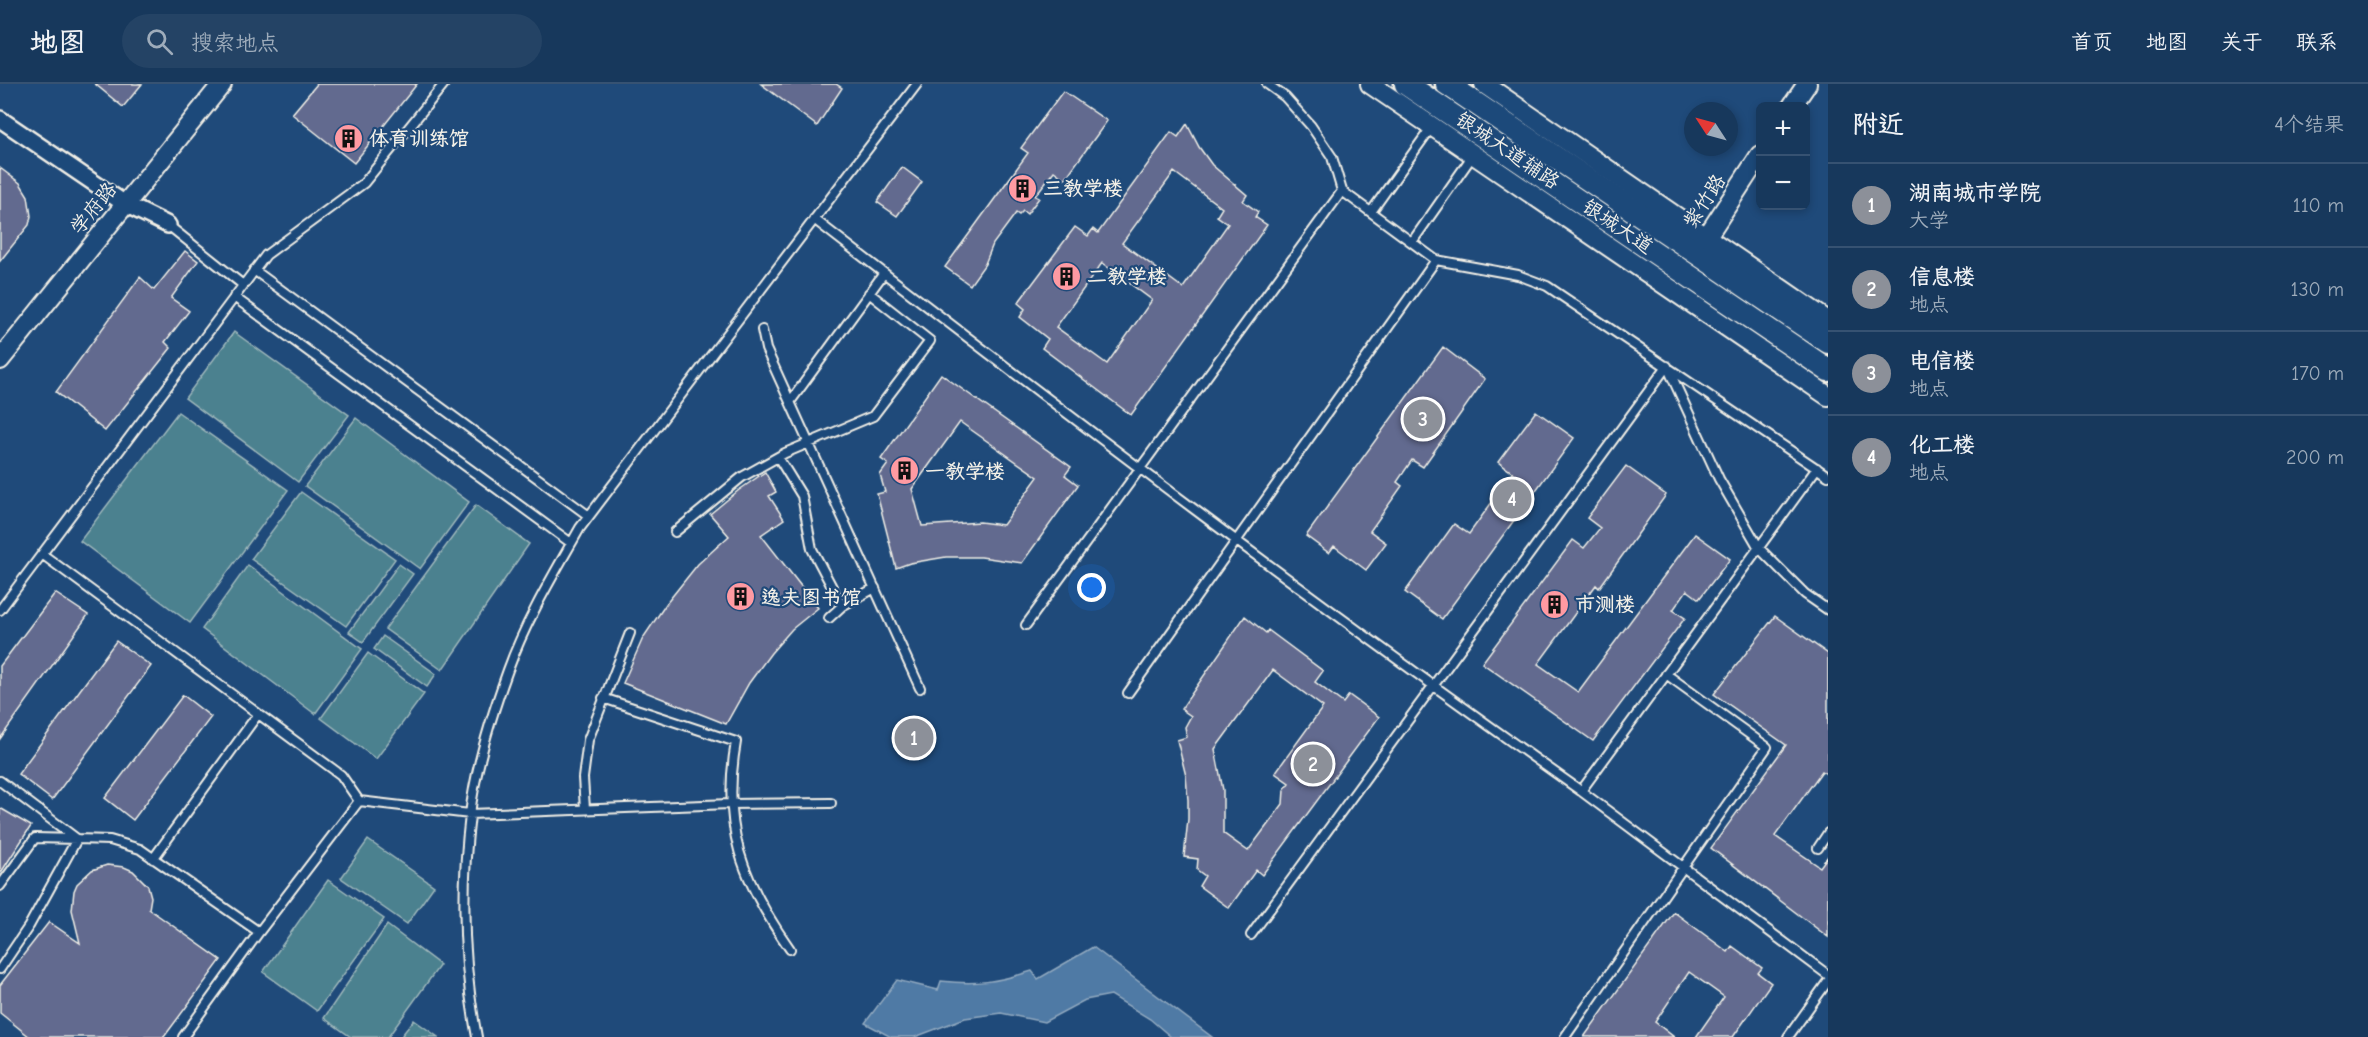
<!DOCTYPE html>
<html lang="zh">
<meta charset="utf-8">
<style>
body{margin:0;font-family:"Comic Neue","LXGW WenKai TC",sans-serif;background:#244365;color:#f1f3f6}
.controls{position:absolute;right:18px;top:18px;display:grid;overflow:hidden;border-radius:9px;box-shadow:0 3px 9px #0003}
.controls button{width:54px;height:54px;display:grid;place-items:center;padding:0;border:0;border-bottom:2px solid #365272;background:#17385c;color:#f1f3f6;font:30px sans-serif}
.compass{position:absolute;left:1684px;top:18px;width:54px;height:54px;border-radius:50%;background:#17385c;box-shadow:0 3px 9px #0003;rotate:306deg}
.you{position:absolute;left:1092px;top:504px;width:21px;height:21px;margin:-15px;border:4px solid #fff;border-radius:50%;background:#1a73e8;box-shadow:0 0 0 9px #1a73e833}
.badge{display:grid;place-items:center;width:39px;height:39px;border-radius:50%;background:#8c9099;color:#fff;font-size:20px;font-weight:700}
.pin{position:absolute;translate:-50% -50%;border:3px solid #fff;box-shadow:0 2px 6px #0006}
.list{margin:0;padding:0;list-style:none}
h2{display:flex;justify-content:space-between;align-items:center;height:78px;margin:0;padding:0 24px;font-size:26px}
h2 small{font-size:20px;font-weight:400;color:#9eacbb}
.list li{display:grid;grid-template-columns:39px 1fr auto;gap:18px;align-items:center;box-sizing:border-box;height:84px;padding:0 24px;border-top:2px solid #365272}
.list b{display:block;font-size:22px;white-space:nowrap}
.list p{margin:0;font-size:20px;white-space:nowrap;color:#9eacbb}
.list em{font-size:20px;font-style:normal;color:#9eacbb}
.icon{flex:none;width:33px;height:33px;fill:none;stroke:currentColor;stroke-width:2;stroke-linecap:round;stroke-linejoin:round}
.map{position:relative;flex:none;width:1828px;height:953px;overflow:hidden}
header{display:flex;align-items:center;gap:36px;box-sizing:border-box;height:84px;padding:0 30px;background:#17385c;border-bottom:2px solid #365272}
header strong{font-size:28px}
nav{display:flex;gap:33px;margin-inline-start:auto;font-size:21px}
.search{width:420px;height:54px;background:#244365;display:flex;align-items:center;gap:15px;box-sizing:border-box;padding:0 21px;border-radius:33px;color:#9eacbb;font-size:22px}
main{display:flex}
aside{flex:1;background:#17385c}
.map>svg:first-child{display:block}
</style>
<header>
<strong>地图</strong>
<div class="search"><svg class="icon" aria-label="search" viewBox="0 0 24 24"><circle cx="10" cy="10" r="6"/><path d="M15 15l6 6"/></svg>搜索地点</div>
<nav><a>首页</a><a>地图</a><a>关于</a><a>联系</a></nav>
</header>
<main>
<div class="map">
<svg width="1828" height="953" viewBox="0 0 1828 953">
<rect width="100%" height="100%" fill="#1f4a7a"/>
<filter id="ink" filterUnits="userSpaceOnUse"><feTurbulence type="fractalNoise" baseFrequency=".0167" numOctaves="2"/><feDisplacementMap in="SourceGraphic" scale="12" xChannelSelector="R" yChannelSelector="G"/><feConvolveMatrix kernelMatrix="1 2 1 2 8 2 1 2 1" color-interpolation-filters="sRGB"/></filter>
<g filter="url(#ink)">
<!-- green -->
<path fill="#4c818f" stroke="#a0b9bc" stroke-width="1.5" d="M 234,248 L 349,331 L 298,398 L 185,314 Z
M 178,328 L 288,406 L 190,539 L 80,457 Z
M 356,334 L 469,418 L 420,485 L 305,402 Z
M 301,408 L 395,475 L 346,542 L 251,475 Z
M 476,421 L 529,460 L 442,586 L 385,545 Z
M 399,480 L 413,490 L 363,558 L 349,548 Z
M 248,481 L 362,565 L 315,630 L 202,545 Z
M 383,552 L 436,590 L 427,603 L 374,565 Z
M 368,569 L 424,610 L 376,675 L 321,634 Z
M 368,756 L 434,802 L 407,840 L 341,794 Z
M 328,796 L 384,835 L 317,927 L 263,888 Z
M 387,841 L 440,881 L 388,953 L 351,953 L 324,934 Z
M 414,936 L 438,953 L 404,953 L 402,951 Z"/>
<!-- water -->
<path fill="#507aa5" stroke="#92aac0" stroke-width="1.5" d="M 1093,863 L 1212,953 L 1171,953 L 1150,935 L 1111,911 L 1085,916 L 1044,938 L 1001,929 L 965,934 L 915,953 L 891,953 L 865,939 L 897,896 L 938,906 L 941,897 C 977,901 997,898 1032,887 L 1038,895 Z"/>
<!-- building -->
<path fill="#626a8f" stroke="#f4f1e8" stroke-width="1.5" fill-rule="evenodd" d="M 95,0 L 142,0 L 123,23 Z
M 317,0 L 417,0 L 354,79 L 292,30 Z
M 761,0 L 836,0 L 842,4 L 817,42 Z
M 1063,7 L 1107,37 L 1065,95 L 1054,87 L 1035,112 L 1039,114 L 1027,130 L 1023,127 L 1019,131 L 1016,129 L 993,160 L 985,180 L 970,201 L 945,183 L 1028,69 L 1021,64 Z
M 1187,40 L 1199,63 L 1212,81 L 1247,111 L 1243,117 L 1258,128 L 1255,133 L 1267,141 L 1131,331 L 1042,264 L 1048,255 L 1020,233 L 1025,225 L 1018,219 L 1075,143 L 1088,152 L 1093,145 L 1098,149 L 1171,48 L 1178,53 ZM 1174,88 L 1222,124 L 1217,132 L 1228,140 L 1183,204 L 1122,159 ZM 1102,179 L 1152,216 L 1107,280 L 1056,243 Z
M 902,83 L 922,98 L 897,132 L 877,118 Z
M 0,84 L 20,99 L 28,112 L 31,132 L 29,141 L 0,177 Z
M 185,167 L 198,177 L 171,214 L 189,227 L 165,258 L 171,264 L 105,347 L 56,308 L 140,193 L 154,206 Z
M 1443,263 L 1485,295 L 1423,383 L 1412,376 L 1397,398 L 1402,402 L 1370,447 L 1386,459 L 1366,486 L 1334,462 L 1329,469 L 1306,452 Z
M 941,290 L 1071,383 L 1065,391 L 1078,401 L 1022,479 L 981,473 L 946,473 L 910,479 L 896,484 L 877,410 L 885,408 L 880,391 L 888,380 L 881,375 ZM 960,338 L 1038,393 L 1003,441 L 980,438 L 922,442 L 912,405 Z
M 1536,327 L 1574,354 L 1442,535 L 1405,508 L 1454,440 L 1469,450 L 1513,389 L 1498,378 Z
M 1626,382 L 1666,411 L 1599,504 L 1596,501 L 1538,580 L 1578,608 L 1695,450 L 1730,475 L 1699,515 L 1687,506 L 1673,526 L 1685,534 L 1593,657 L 1482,579 L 1573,456 L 1584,464 L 1600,444 L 1587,434 Z
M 765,388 L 776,408 L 769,412 L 784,435 L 761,451 L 818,524 L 792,545 L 771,569 L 749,599 L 726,640 L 623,599 L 643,554 L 666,520 L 698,480 L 729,452 L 710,430 L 739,406 Z
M 55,509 L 88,531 L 0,655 L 0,582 Z
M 1245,532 L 1266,549 L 1268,546 L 1323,587 L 1315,598 L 1343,619 L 1349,611 L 1379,633 L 1262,791 L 1256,786 L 1229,824 L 1199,802 L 1205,792 L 1197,786 L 1198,775 L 1184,773 L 1188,735 L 1188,716 L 1186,692 L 1177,656 L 1187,653 L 1185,643 L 1191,632 L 1181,625 ZM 1273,586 L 1323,623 L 1275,689 L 1289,699 L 1284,706 L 1283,720 L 1248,767 L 1223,749 L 1223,706 L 1215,665 Z
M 1775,532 L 1828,570 L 1828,691 L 1822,687 L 1775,752 L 1820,783 L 1828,772 L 1828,853 L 1711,764 L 1786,661 L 1714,610 Z
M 116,557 L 151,582 L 52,716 L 18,690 Z
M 183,611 L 211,633 L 133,736 L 105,714 Z
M 0,724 L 31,742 L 0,790 Z
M 107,781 L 124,783 L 133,787 L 148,802 L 151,813 L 149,825 L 221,876 L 164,953 L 30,953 L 0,929 L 0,901 L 49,838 L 80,859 L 72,826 L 74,807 L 77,800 L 92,786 Z
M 1674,828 L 1728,868 L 1732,862 L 1762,884 L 1758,889 L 1771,899 L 1733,953 L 1696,953 L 1724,913 L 1689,888 L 1655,938 L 1674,953 L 1584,953 Z"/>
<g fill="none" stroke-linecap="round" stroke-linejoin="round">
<defs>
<path id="service" d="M 1267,0 L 1285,13 L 1311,42 L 1332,73 L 1342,107 L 1436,176 L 1518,191 L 1547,202 L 1828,392
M 1371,128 L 1433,41
M 814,135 C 1066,330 1320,523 1581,707
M 168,141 L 243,201
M 1412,158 L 1473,71
M 254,186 L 589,432
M 884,189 L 790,318 L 920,604
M 234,213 L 571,459
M 762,246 L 766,265 L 790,318
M 778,373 L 802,412 L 812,465 L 842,522
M 1817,384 L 1581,707 L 1828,891
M 675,448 L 742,393 L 785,369 L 873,332 L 930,257 L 869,209
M 42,470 L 341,691 L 359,717
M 0,526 L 266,171 L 364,99 L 444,0
M 829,534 L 842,522 L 875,504
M 1026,541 L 1342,107
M 1128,609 L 1436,176
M 603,614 L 736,658 C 721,743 742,797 790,865
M 0,697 L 77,755
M 585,725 L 583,694 L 588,656 L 630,549
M 1818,764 L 1828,749
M 153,775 L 258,630
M 0,802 L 35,754 L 77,755
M 259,848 L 359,717 L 470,730 L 730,720 L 831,719
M 1251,851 L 1667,282 L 1719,395 L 1759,464 L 1805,510 L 1828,526
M 0,885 L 29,842 L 77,755 L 110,756 L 140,765 L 259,848 L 183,953
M 477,953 C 463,881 461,804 470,731 C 475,685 492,630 508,586 C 526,536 554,490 580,444 L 917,0
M 1565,953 L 1767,663 L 1666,590
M 1788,953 L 1828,897"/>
<path id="minor" d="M 0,35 L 125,120 L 168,141"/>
<path id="tertiary" d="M 1370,0 L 1828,312
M 1484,0 L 1828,237
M 1792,22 L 1807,0
M 1700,163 L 1760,71
M 0,276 L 222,0"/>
<path id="primary" d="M 1406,0 L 1828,286
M 1447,0 L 1828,258"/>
</defs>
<!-- service casing -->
<use href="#service" stroke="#f4f1e8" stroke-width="12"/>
<!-- minor casing -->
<use href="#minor" stroke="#f4f1e8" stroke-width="20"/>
<!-- tertiary casing -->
<use href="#tertiary" stroke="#f4f1e8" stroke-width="22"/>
<!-- primary casing -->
<use href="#primary" stroke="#f4f1e8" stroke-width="27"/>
<!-- service -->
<use href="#service" stroke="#1f4a7a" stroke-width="8"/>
<!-- minor -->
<use href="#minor" stroke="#1f4a7a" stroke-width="15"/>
<!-- tertiary -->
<use href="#tertiary" stroke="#1f4a7a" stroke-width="18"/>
<!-- primary -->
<use href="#primary" stroke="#1f4a7a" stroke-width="22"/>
</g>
</g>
<!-- icons -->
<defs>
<symbol id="building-disc" viewBox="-11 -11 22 22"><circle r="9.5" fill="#ff9aa2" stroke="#1f4a7a"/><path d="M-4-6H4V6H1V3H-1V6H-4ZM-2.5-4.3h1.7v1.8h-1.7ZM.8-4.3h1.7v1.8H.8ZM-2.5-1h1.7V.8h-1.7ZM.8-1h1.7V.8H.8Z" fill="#111"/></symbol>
</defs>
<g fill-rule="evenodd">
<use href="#building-disc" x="332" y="38" width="33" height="33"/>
<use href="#building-disc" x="1006" y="88" width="33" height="33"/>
<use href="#building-disc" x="1050" y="176" width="33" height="33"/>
<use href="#building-disc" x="888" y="370" width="33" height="33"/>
<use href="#building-disc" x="724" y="496" width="33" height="33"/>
<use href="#building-disc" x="1538" y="504" width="33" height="33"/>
</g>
<g text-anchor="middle" stroke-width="4.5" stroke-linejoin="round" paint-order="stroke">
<!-- poi labels -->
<g font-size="20" font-weight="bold" fill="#f4f1e8" stroke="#1f4a7a" text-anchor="start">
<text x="369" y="61">体育训练馆</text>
<text x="1043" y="111">三教学楼</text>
<text x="1087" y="199">二教学楼</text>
<text x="925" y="394">一教学楼</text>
<text x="761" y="520">逸夫图书馆</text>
<text x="1575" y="527">市测楼</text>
</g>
<!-- street labels -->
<g font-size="20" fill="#f4f1e8" stroke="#1f4a7a">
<text transform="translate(1508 66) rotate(34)" y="7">银城大道辅路</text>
<text transform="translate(1704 117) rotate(-57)" y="7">紫竹路</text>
<text transform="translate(93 124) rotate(-51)" y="7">学府路</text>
<text transform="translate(1618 142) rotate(34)" y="7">银城大道</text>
</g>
</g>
</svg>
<div class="controls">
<button>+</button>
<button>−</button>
</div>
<svg class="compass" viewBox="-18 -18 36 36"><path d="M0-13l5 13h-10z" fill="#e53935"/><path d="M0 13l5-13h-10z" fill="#9eacbb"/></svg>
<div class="you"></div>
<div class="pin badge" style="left:914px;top:654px">1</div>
<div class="pin badge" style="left:1313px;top:680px">2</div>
<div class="pin badge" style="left:1423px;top:335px">3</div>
<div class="pin badge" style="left:1512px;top:415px">4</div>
</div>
<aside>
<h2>附近<small>4个结果</small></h2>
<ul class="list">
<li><span class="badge">1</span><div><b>湖南城市学院</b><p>大学</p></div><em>110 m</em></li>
<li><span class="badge">2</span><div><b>信息楼</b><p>地点</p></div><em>130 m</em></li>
<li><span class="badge">3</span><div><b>电信楼</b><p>地点</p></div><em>170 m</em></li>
<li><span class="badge">4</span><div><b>化工楼</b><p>地点</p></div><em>200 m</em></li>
</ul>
</aside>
</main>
